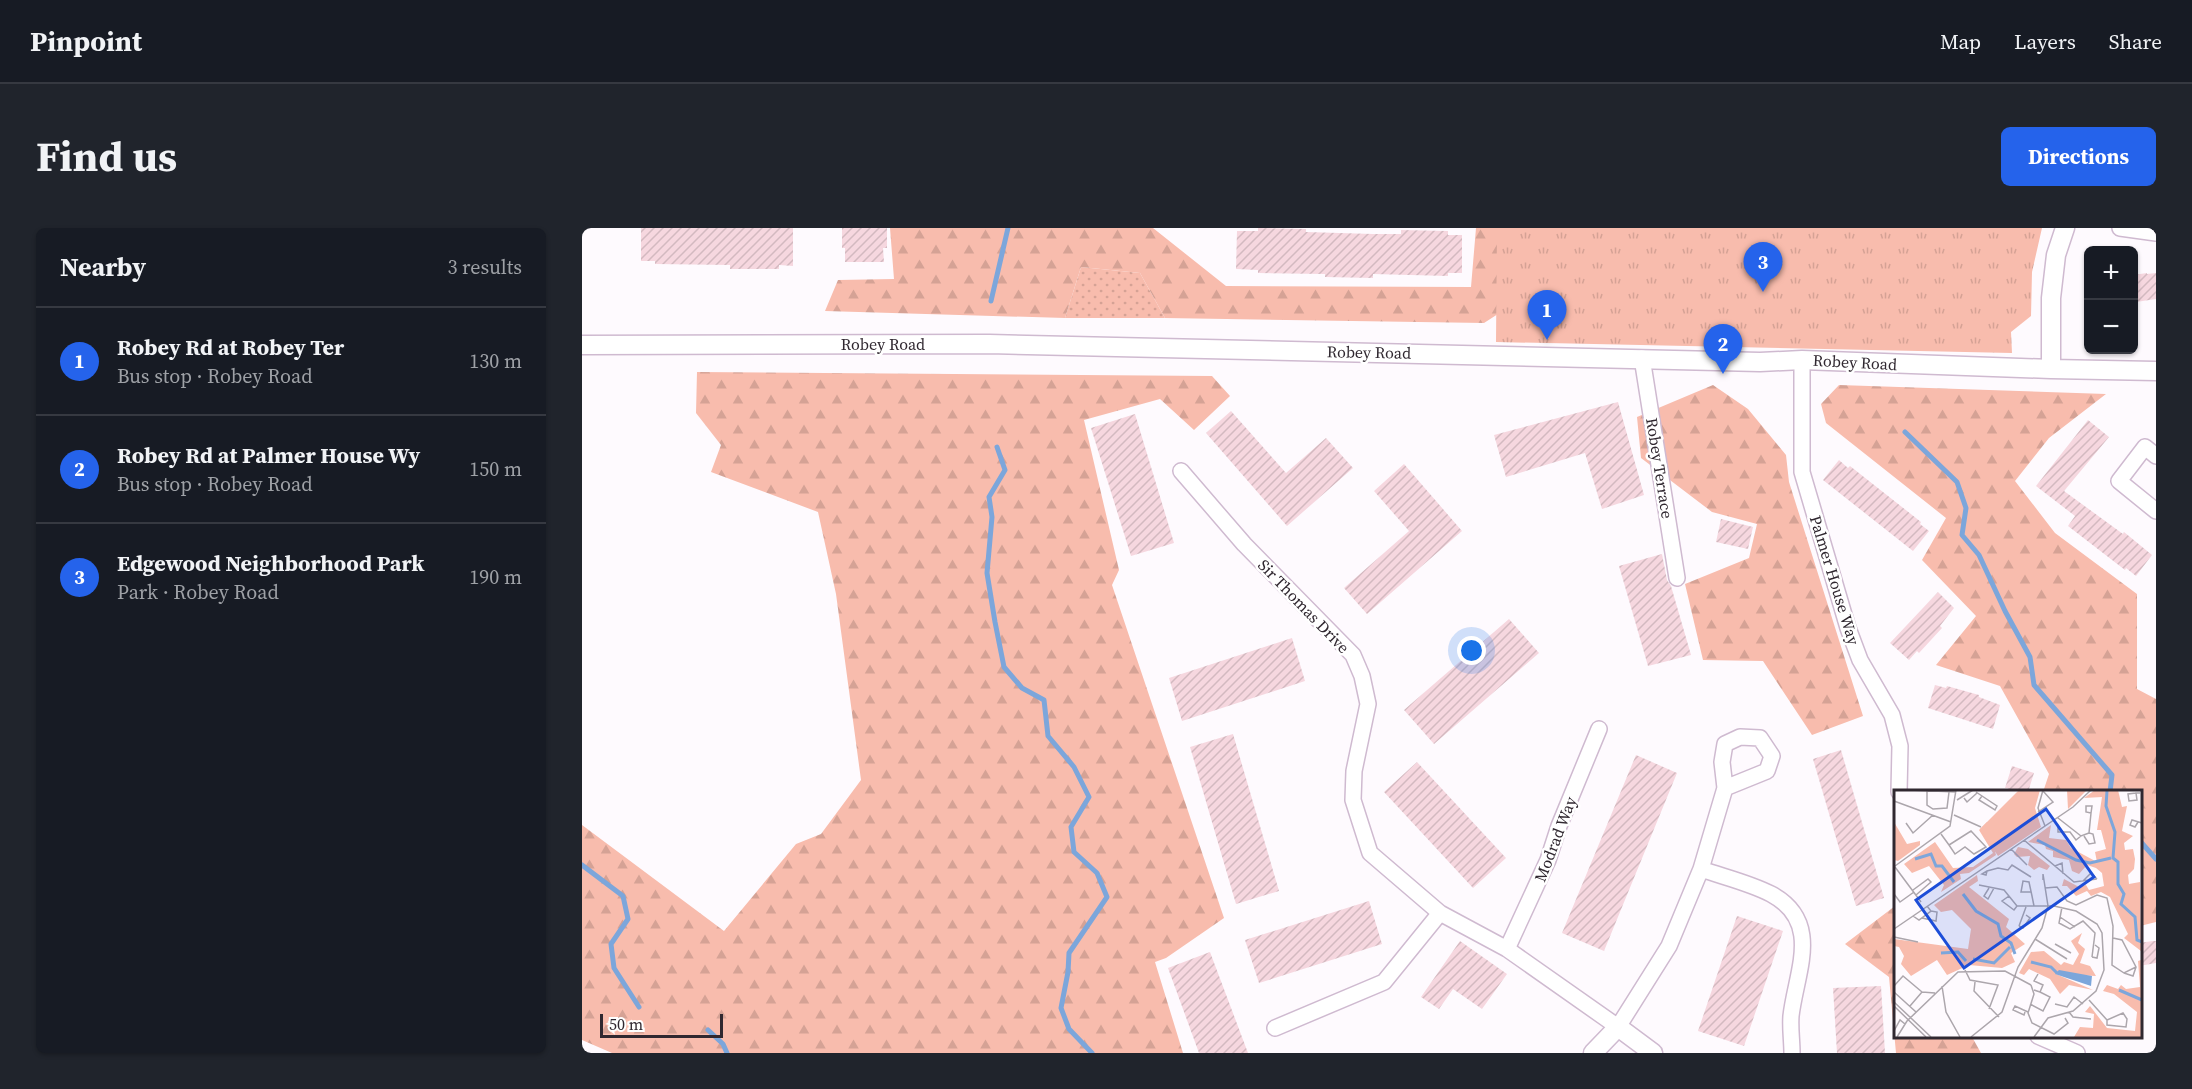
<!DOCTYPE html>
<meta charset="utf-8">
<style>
body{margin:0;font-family:"Source Serif 4",serif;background:#20242c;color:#f1f3f6}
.controls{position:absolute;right:18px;top:18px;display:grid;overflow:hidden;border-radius:9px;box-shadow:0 2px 4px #0004}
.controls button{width:54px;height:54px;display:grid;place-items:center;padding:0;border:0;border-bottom:2px solid #363941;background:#171b24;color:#f1f3f6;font:30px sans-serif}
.scale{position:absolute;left:18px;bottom:15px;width:123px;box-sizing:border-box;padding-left:6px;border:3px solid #302830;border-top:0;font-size:16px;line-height:21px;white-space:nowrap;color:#302830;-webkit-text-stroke:4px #fff;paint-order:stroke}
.you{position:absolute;left:890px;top:423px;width:21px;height:21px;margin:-15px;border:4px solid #fff;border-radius:50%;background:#1a73e8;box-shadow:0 0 0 9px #1a73e833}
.badge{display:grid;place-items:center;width:39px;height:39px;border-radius:50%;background:#2563eb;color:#fff;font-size:20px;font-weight:700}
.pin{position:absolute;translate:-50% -50px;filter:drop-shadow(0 2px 3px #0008)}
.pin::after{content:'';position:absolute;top:32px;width:21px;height:18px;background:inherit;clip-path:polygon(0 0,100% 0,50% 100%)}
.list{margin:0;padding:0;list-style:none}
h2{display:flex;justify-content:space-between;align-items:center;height:78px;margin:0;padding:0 24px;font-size:26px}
h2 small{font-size:20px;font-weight:400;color:#9ea1a6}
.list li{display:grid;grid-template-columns:39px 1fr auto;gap:18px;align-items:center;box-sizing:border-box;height:108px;padding:0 24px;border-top:2px solid #363941}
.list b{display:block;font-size:22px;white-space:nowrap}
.list p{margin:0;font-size:20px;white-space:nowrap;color:#9ea1a6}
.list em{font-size:20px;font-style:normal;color:#9ea1a6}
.map{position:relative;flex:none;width:1574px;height:825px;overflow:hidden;border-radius:9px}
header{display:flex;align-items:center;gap:36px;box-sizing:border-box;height:84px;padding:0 30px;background:#171b24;border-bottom:2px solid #363941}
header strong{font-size:28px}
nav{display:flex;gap:33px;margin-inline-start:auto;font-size:21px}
.intro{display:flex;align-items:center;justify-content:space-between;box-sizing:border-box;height:144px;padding:0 36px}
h1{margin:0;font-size:42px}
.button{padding:15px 27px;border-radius:9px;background:#2563eb;color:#fff;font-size:21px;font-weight:700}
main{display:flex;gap:36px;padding:0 36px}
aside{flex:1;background:#171b24;border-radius:9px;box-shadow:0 2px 4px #0004}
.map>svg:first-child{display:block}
</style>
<header>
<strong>Pinpoint</strong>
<nav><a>Map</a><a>Layers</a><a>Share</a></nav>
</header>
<div class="intro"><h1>Find us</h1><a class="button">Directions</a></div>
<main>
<aside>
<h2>Nearby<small>3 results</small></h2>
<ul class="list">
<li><span class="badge">1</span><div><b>Robey Rd at Robey Ter</b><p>Bus stop · Robey Road</p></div><em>130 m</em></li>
<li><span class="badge">2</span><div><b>Robey Rd at Palmer House Wy</b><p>Bus stop · Robey Road</p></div><em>150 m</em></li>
<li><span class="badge">3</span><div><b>Edgewood Neighborhood Park</b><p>Park · Robey Road</p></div><em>190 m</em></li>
</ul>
</aside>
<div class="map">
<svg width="1574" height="825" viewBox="0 0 1574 825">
<defs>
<pattern id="grass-dots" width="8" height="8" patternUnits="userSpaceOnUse" patternTransform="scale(1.5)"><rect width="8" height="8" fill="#f8bcad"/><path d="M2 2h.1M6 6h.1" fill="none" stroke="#d5a295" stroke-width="1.8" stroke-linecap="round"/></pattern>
<pattern id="forest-firs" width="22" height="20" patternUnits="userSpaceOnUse" patternTransform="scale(1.5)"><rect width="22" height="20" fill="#f8bcad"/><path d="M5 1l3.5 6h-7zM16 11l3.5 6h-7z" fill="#d5a295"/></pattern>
<pattern id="park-tufts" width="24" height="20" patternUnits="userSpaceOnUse" patternTransform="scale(1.5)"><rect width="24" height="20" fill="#f8bcad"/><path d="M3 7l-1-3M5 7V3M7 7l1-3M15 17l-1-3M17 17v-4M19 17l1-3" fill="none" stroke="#d5a295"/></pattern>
<pattern id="building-hatch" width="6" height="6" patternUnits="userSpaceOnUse" patternTransform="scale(1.5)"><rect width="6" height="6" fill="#f6d7df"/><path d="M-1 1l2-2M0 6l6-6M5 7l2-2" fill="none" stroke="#d3b9c0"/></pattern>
</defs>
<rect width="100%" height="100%" fill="#fefafe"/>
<!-- grass -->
<path fill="url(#grass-dots)" d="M 499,39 L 558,45 L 583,90 L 483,90 Z"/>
<!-- forest -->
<path fill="url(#forest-firs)" d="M 308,0 L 571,0 L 644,58 L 889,59 L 894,0 L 997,0 L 933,75 L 902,95 L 583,90 L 558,45 L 499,39 L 483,90 L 243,83 L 256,52 L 312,51 Z
M 115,144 L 630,148 L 648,168 L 612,202 L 578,171 L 502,192 L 537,342 L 530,357 L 642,690 L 584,730 L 573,734 L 601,825 L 30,825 L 0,812 L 0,597 L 142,703 L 214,616 L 239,606 L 279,552 L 254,366 L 236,284 L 129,244 L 139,217 L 114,185 Z
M 1131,157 L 1166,181 L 1204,227 L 1207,254 L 1281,488 L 1230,507 L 1181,433 L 1121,432 L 1103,356 L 1167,330 L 1175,296 L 1130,284 L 1059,230 L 1055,189 Z
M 1257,157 L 1524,166 L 1467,210 L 1433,253 L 1473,305 L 1555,366 L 1555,461 L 1574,471 L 1574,694 L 1558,698 L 1558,564 L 1461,564 L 1467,546 L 1418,458 L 1354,437 L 1394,388 L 1340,332 L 1364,290 L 1244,195 L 1239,176 Z
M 1313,678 L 1313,808 L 1390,809 L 1399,825 L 1314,825 L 1307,749 L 1263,716 Z"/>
<!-- park -->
<path fill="url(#park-tufts)" d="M 915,0 L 1460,0 L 1450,44 L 1449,88 L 1429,104 L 1430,125 L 914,114 Z"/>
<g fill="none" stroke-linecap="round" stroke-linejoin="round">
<!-- stream -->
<path stroke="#7ca6db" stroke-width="5" d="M 409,73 L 426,0
M 1323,204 L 1375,254 L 1384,280 L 1380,307 L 1397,327 L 1423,383 L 1448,429 L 1452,457 L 1530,547 L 1528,564
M 415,219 L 423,242 L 407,269 L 410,289 L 405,345 L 413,394 L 422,439 L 440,460 L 462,472 L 466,508 L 492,539 L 507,569 L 489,599 L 492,624 L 515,645 L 525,669 L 487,725 L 486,744 L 479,780 L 487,801 L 510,825
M 1558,613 L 1574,631
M 0,637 L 41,668 L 46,691 L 29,716 L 32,740 L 57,779
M 126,802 L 141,816 L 145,825"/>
</g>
<!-- building -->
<path fill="url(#building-hatch)" d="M 59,0 L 211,0 L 211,38 L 197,37 L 197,41 L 148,41 L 148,37 L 73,36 L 73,33 L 59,33 Z
M 260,0 L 305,0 L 305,20 L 301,20 L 302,34 L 263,34 L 263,20 L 260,20 Z
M 676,0 L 724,1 L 724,4 L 791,6 L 819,6 L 819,2 L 866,3 L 866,7 L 880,7 L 880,45 L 866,45 L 866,48 L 791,46 L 791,50 L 743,49 L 743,46 L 676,45 L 676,42 L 654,41 L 655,3 L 676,3 Z
M 1565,45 L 1565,46 L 1574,45 L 1574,71 L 1554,74 L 1551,73 L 1551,47 Z
M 1036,174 L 1062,267 L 1020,281 L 1003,225 L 924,249 L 912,207 Z
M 649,183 L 704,245 L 744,210 L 771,240 L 705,298 L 624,205 Z
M 553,186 L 592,315 L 549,328 L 509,200 Z
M 1506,192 L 1527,209 L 1482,263 L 1541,306 L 1542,304 L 1570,327 L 1554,348 L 1544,340 L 1543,342 L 1486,298 L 1493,288 L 1454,258 Z
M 1257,232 L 1266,240 L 1268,238 L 1339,294 L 1338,296 L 1347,303 L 1331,323 L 1241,252 Z
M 822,236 L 880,303 L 785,386 L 762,360 L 827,303 L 792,263 Z
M 1139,291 L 1171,299 L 1166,321 L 1134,314 Z
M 1080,326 L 1085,352 L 1089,358 L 1109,427 L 1066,438 L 1037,338 Z
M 1356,364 L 1372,380 L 1358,398 L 1360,400 L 1337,425 L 1335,423 L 1327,432 L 1308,415 Z
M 927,391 L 957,425 L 852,516 L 822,482 Z
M 710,410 L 723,453 L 600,493 L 587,450 Z
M 1353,457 L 1364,460 L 1365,458 L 1397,467 L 1397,469 L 1418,477 L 1411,501 L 1346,480 Z
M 651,506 L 697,663 L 654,676 L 608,519 Z
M 1259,522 L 1302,670 L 1274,678 L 1231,531 Z
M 1054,527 L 1095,545 L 1022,723 L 980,705 Z
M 835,534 L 924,630 L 891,660 L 802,564 Z
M 1430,538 L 1452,545 L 1446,564 L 1425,564 L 1426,560 L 1423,560 Z
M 787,673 L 800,716 L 677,755 L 663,712 Z
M 1155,688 L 1201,703 L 1162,818 L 1116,803 Z
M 878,713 L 925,746 L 900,781 L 871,761 L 857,781 L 839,769 Z
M 1571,713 L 1574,713 L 1574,735 L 1557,738 L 1557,715 Z
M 628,724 L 666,825 L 617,825 L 586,740 Z
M 1299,758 L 1303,825 L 1255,825 L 1251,760 Z"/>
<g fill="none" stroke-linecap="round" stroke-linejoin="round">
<defs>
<path id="minor" d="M 1538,0 L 1574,5
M 1060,130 L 1095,350
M 1220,132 L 1220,244 L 1266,400 L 1278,432 L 1310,487 L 1318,518 L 1317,564
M 1574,228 L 1563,219 L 1537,253 L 1574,283
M 599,243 L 662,316 L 771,427 L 780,448 L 786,476 L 772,543 L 771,572 L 788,625 L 858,685 L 925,721 L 1036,799 L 1087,718 L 1119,641 L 1143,560 L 1185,543 L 1190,528 L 1178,510 L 1158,509 L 1143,516 L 1140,534 L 1143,560
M 1119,641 C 1142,649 1168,655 1189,666 C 1241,694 1214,744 1209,788 C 1208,800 1210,813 1210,825
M 925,721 L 966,632 L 977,598 L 1017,501
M 693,800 L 802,754 L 858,685
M 1456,808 L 1495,825"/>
<path id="tertiary" d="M 0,117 L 407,116 L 1178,134 L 1220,132 L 1469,141 L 1574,143
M 1469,141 L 1469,70 L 1474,27 L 1483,0
M 1011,825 L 1036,799 L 1071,825"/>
</defs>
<!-- minor casing -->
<use href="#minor" stroke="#cfbad0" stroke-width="18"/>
<!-- tertiary casing -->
<use href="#tertiary" stroke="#cfbad0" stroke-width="21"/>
<!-- minor -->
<use href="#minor" stroke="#fff" stroke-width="15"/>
<!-- tertiary -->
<use href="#tertiary" stroke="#fff" stroke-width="18"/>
</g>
<g text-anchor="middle" stroke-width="5" stroke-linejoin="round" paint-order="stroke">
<!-- street labels -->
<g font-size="16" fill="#302830" stroke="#fff">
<text x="301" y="122">Robey Road</text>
<text transform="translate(787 124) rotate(1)" y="6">Robey Road</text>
<text transform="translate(1273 134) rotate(3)" y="6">Robey Road</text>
<text transform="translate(1078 240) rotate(81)" y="6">Robey Terrace</text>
<text transform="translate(1253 352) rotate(73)" y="6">Palmer House Way</text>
<text transform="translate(722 378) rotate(46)" y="6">Sir Thomas Drive</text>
<text transform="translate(973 611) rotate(-69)" y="6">Modrad Way</text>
</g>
</g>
<!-- overview -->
<g transform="translate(1312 562)">
<rect width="248" height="248" fill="#fefafe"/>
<path d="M 173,0 L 193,0 L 174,19 ZM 201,0 L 224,0 L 228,17 L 233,16 L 228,41 L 239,46 L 230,53 L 231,60 L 239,59 L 241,69 L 240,79 L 234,85 L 235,94 L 246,92 L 247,161 L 230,148 L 234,144 L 216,107 L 207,102 L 197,106 L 193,101 L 182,106 L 173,96 L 168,96 L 170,89 L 185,97 L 192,95 L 195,100 L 210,96 L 208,83 L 202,78 L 193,75 L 185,84 L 178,81 L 175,70 L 159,67 L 159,61 L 152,59 L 151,55 L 134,52 L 157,35 L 155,48 L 172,50 L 177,58 L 203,72 L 201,62 L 212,59 L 207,40 L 203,40 L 208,7 L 190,8 ZM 0,32 L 13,54 L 26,51 L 26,55 L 4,71 L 0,70 ZM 93,32 L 102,65 L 75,83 L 66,84 L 67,89 L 47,102 L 50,95 L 35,76 L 18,83 L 10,74 L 41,52 L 59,78 L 79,77 L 99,63 L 85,40 ZM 124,57 L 134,59 L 156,76 L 153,80 L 145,77 L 140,80 L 134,75 L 136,66 L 123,67 L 120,64 ZM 83,85 L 84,91 L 75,97 L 115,129 L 112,137 L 131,154 L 117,163 L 121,172 L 108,178 L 75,175 L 53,185 L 43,170 L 17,186 L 7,174 L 10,166 L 5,157 L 0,156 L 0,149 L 74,159 L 77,139 L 58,120 L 47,122 L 40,115 ZM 188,143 L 184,153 L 191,159 L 186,173 L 196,176 L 202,186 L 162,184 L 199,200 L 175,195 L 166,204 L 156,189 L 135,179 L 130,185 L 125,183 L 137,162 L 150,161 L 167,175 L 170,172 L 179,175 L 185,164 L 177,151 ZM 247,170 L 247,247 L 180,247 L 186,237 L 199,238 L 200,224 L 191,222 L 196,216 L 213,238 L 241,241 L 243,222 L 220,204 L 209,201 L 213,195 L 224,199 L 227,195 L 232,199 L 246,197 L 244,171 Z" fill="#f8bcad"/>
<path d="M 125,0 L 146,0 L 141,18 L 147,37 L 104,66 L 86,39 Z" fill="#f8bcad"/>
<path d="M 165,180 L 198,186 L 197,196 L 161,184 Z" fill="#7ca6db"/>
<path fill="none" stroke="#7ca6db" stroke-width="3" d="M 213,1 L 212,16 L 221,42 L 219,68 L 224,72 L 224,94 L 230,104 L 227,114 L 241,127 L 243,150 L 248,152M 143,50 L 182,70 L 196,73 L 217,68M 21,69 L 37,64 L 42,76 L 48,76 L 60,92M 69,104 L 82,121 L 104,134 L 107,146 L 117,153 L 121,164M 47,163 L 64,162 L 72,171M 79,169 L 100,173 L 116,157M 137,172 L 157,177 L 163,183M 225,200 L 248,210"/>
<path fill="none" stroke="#aca6ac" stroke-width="1.5" d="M 15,0 L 62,2M 33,0 L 33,15 L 39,19 L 53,18 L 55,2M 149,0 L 144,18 L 151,36M 82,2 L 103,16 L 101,20 L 85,10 L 88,6M 242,3 L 234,4 L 235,11 L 243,10 L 242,3 L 246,3M 70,8 L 73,12 L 83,3M 63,10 L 79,0M 0,11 L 57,32M 144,22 L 159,12 L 149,1M 60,25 L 87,37M 164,28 L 187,46 L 195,43M 244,32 L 241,37 L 236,35 L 238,30 L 248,33M 12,33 L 19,43 L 39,25M 168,42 L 164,37 L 164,42 L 176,42 L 182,50 L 187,46M 47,44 L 55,55 L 61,64 L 71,57 L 80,64 L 92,57 L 77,41 L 55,55M 190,46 L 195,54 L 201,53 L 199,44 L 195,43 L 197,23 L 198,16 L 192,16 L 192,22 L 197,23M 130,50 L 180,92 L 203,89M 117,59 L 133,75M 1,76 L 56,36 L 62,0M 161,76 L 168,73 L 169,84M 1,77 L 27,112M 93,81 L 92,85 L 88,84 L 93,81 L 104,78 L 114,80 L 118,75 L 137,87M 189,91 L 197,83 L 203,89M 85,95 L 110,100 L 123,116 L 160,116 L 182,121 L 203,134 L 208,143 L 210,180 L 202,201 L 179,221 L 154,228 L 140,247M 95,98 L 90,106 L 94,109 L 100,98M 151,98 L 163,97 L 173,111 L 182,115 L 203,105 L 213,108 L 219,136 L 218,175 L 230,183 L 242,177M 19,100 L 34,89 L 37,92 L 22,105M 137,102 L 127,102 L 129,91 L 135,92 L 138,106 L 140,116M 0,104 L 6,112 L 20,102M 115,106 L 108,111 L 120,120 L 123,116M 168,117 L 165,133 L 176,139 L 189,131 L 201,143 L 198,167M 19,126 L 25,130 L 37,121 L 33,116M 166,127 L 181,137M 28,128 L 42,131 L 43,122 L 37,121M 125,136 L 129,138 L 136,128 L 132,125M 125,136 L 132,117M 0,139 L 179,17 L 197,0M 0,147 L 24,152M 219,148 L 228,150 L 242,177 L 239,186 L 230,183M 141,149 L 173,169M 161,154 L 177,163M 198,167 L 203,168 L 205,158 L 201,155M 71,180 L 76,190 L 104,195 L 95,219M 81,192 L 80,201 L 105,227M 137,195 L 140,204 L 134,223 L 138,233 L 160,244 L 174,233 L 171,228M 0,196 L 9,186 L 28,202M 48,196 L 52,222 L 66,247M 140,200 L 146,202 L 149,195 L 140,191 L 144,184M 0,202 L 22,222M 195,210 L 213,230M 0,212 L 37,247M 136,214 L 149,221 L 156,207 L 146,202M 161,214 L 173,217 L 180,207 L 189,214M 0,216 L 32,247M 16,216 L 28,202 L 41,203M 131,222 L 130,225 L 119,220 L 121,216 L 134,222M 175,222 L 179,227 L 197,229M 229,223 L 233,229 L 232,237 L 213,235 L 213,230 ZM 0,241 L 6,230 L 11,234M 3,247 L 13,231 L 64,182 L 111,181 L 137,195M 77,247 L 108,222 L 124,177 L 148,138 L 154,116 L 149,84 L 149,90"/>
<path fill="#1d4ed8" fill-opacity="0.15" stroke="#1d4ed8" stroke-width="3" d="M 152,19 L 200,87 L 70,178 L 22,110 Z"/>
<rect width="248" height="248" fill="none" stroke="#302830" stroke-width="3"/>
</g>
</svg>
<div class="controls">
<button>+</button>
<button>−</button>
</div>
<div class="scale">50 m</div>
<div class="you"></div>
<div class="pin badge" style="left:965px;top:112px">1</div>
<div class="pin badge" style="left:1141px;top:146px">2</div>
<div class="pin badge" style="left:1181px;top:64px">3</div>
</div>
</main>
